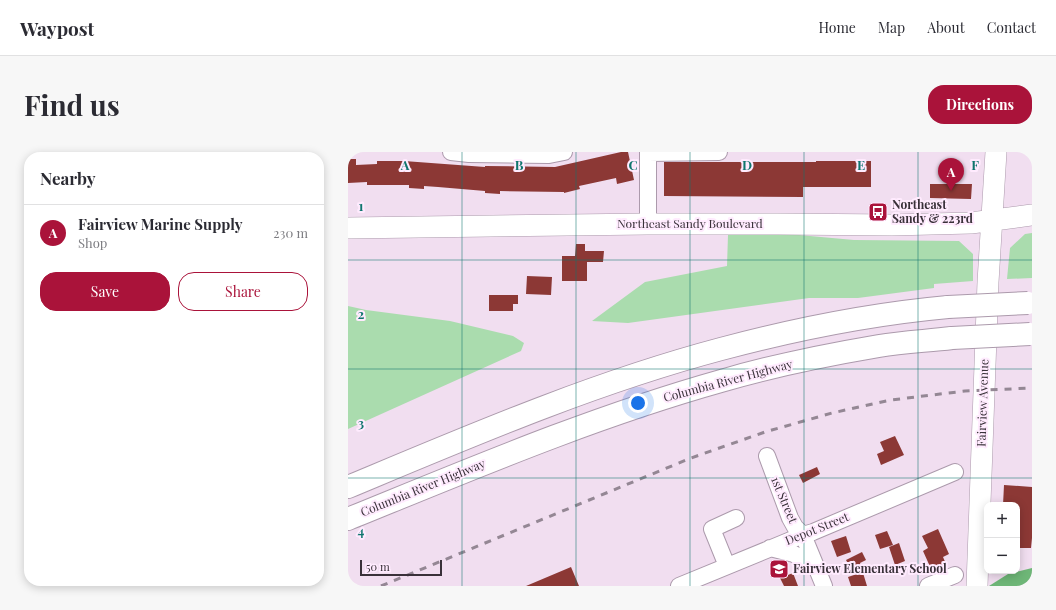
<!DOCTYPE html>
<meta charset="utf-8">
<style>
body{margin:0;font-family:"Playfair Display",serif;background:#f7f7f7;color:#2b2b33}
.controls{position:absolute;right:12px;bottom:12px;display:grid;overflow:hidden;border-radius:8px;box-shadow:0 2px 10px #0003}
.controls button{width:36px;height:36px;display:grid;place-items:center;padding:0;border:0;border-bottom:1px solid #e1e1e2;background:#fff;color:#2b2b33;font:20px sans-serif}
.scale{position:absolute;left:12px;bottom:10px;width:82px;box-sizing:border-box;padding-left:4px;border:2px solid #393139;border-top:0;font-size:11px;line-height:14px;white-space:nowrap;color:#393139;-webkit-text-stroke:3px #ffebfe;paint-order:stroke}
.you{position:absolute;left:290px;top:251px;width:14px;height:14px;margin:-10px;border:3px solid #fff;border-radius:50%;background:#1a73e8;box-shadow:0 0 0 6px #1a73e833}
.badge{display:grid;place-items:center;width:26px;height:26px;border-radius:50%;background:#aa133a;color:#fff;font-size:13px;font-weight:700}
.pin{position:absolute;translate:-50% -33px;filter:drop-shadow(0 1px 2px #0008)}
.pin::after{content:'';position:absolute;top:21px;width:14px;height:12px;background:inherit;clip-path:polygon(0 0,100% 0,50% 100%)}
.list{margin:0;padding:0;list-style:none}
h2{display:flex;justify-content:space-between;align-items:center;height:52px;margin:0;padding:0 16px;font-size:17px}
h2 small{font-size:13px;font-weight:400;color:#7c7c81}
.list li{display:grid;grid-template-columns:26px 1fr auto;gap:12px;align-items:center;box-sizing:border-box;height:56px;padding:0 16px;border-top:1px solid #e1e1e2}
.list b{display:block;font-size:15px;white-space:nowrap}
.list p{margin:0;font-size:13px;white-space:nowrap;color:#7c7c81}
.list em{font-size:13px;font-style:normal;color:#7c7c81}
.actions{display:flex;gap:8px;padding:12px 16px}
.actions a{flex:1;padding:9px 0;border:1px solid #aa133a;border-radius:16px;text-align:center;font-size:14px;color:#aa133a}
.actions .main{background:#aa133a;color:#fff}
.map{position:relative;flex:none;width:684px;height:434px;overflow:hidden;border-radius:16px}
header{display:flex;align-items:center;gap:24px;box-sizing:border-box;height:56px;padding:0 20px;background:#fff;border-bottom:1px solid #e1e1e2}
header strong{font-size:19px}
nav{display:flex;gap:22px;margin-inline-start:auto;font-size:14px}
.intro{display:flex;align-items:center;justify-content:space-between;box-sizing:border-box;height:96px;padding:0 24px}
h1{margin:0;font-size:28px}
.button{padding:10px 18px;border-radius:16px;background:#aa133a;color:#fff;font-size:14px;font-weight:700}
main{display:flex;gap:24px;padding:0 24px}
aside{flex:1;background:#fff;border-radius:16px;box-shadow:0 2px 10px #0003}
.map>svg:first-child{display:block}
</style>
<header>
<strong>Waypost</strong>
<nav><a>Home</a><a>Map</a><a>About</a><a>Contact</a></nav>
</header>
<div class="intro"><h1>Find us</h1><a class="button">Directions</a></div>
<main>
<aside>
<h2>Nearby<small></small></h2>
<ul class="list">
<li><span class="badge">A</span><div><b>Fairview Marine Supply</b><p>Shop</p></div><em>230 m</em></li>
</ul>
<div class="actions"><a class="main">Save</a><a>Share</a></div>
</aside>
<div class="map">
<svg width="684" height="434" viewBox="0 0 684 434">
<rect width="100%" height="100%" fill="#f1def0"/>
<!-- green -->
<path fill="#aadcae" d="M 684,81 L 684,126 L 659,127 L 662,96 L 677,82 Z
M 440,82 L 506,88 L 611,89 L 625,102 L 625,129 L 586,132 L 586,136 L 510,146 L 461,146 L 280,171 L 244,169 L 297,130 L 379,114 L 380,83 Z
M 0,154 L 18,158 L 102,169 L 165,184 L 176,191 L 173,199 L 0,277 Z"/>
<!-- forest -->
<path fill="#6eb677" d="M 684,416 L 684,434 L 641,434 L 660,422 Z"/>
<!-- building -->
<path fill="#8c3835" d="M 273,0 L 280,0 L 286,28 L 269,32 L 268,26 L 231,34 L 232,37 L 216,41 L 216,40 L 152,39 L 152,42 L 137,41 L 137,39 L 90,35 L 76,34 L 76,37 L 61,36 L 61,33 L 19,33 L 19,30 L 0,31 L 0,7 L 8,7 L 8,13 L 29,12 L 29,9 L 56,9 L 137,15 L 137,14 L 207,15 Z
M 468,9 L 523,9 L 523,35 L 455,35 L 455,45 L 316,44 L 316,10 L 468,10 Z
M 582,32 L 624,32 L 623,47 L 582,46 Z
M 228,92 L 237,92 L 237,99 L 256,99 L 255,110 L 239,110 L 239,129 L 214,129 L 214,104 L 227,104 Z
M 179,124 L 204,125 L 203,143 L 178,142 Z
M 141,143 L 170,143 L 170,152 L 165,152 L 165,159 L 141,159 Z
M 547,284 L 556,303 L 533,313 L 529,302 L 536,299 L 532,290 Z
M 469,315 L 472,322 L 455,331 L 451,323 Z
M 656,333 L 684,335 L 684,386 L 683,396 L 669,396 L 669,353 L 655,353 Z
M 590,377 L 601,402 L 595,405 L 598,412 L 584,419 L 575,399 L 580,396 L 574,384 Z
M 539,379 L 545,393 L 532,397 L 527,383 Z
M 498,384 L 503,400 L 489,405 L 483,389 Z
M 551,391 L 557,409 L 547,413 L 541,395 Z
M 514,400 L 518,408 L 512,411 L 519,434 L 503,434 L 500,425 L 506,423 L 498,408 Z
M 223,415 L 231,434 L 178,434 Z
M 445,421 L 450,434 L 436,434 L 432,426 Z"/>
<g fill="none" stroke-linecap="round" stroke-linejoin="round">
<defs>
<path id="minor" d="M 103,0 L 121,2 L 201,3 L 216,0
M 300,1 L 371,0
M 300,72 L 300,0
M 419,304 L 442,366 L 447,375 L 455,383 L 476,434
M 422,396 L 446,402 L 468,416
M 379,414 L 364,377 L 388,366
M 331,434 L 455,383 L 465,380 L 607,320
M 580,434 L 607,423"/>
<path id="major" d="M 0,76 L 300,72 L 430,72 L 544,73 L 623,71 L 684,63
M 629,434 L 640,130 L 648,0"/>
<path id="highway" d="M 0,335 C 122,284 245,231 373,197 C 448,177 523,162 600,155
M 0,367 C 123,317 245,265 373,229 C 424,214 478,203 531,194 C 555,190 579,189 604,186"/>
</defs>
<!-- minor casing -->
<use href="#minor" stroke="#ac9aac" stroke-width="18"/>
<!-- major casing -->
<use href="#major" stroke="#ac9aac" stroke-width="22"/>
<!-- highway casing -->
<use href="#highway" stroke="#ac9aac" stroke-width="24"/>
<!-- minor -->
<use href="#minor" stroke="#fff" stroke-width="16"/>
<!-- major -->
<use href="#major" stroke="#fff" stroke-width="21"/>
<!-- highway -->
<use href="#highway" stroke="#fff" stroke-width="22"/>
<!-- rail -->
<path stroke="#948794" stroke-width="3" stroke-dasharray="7 7" stroke-linecap="butt" d="M 33,434 L 343,306 L 417,280 L 484,261 L 543,248 L 617,239 L 684,236"/>
<defs>
<path id="highway-bridge" d="M 600,155 L 680,151
M 604,186 L 682,182"/>
</defs>
<!-- highway-bridge casing -->
<use href="#highway-bridge" stroke="#ac9aac" stroke-width="24" stroke-linecap="butt"/>
<!-- highway-bridge -->
<use href="#highway-bridge" stroke="#fff" stroke-width="22"/>
</g>
<!-- grid -->
<path fill="none" stroke="#0f766e" stroke-width="1" stroke-opacity="0.55" d="M 114,0 L 114,434M 228,0 L 228,434M 342,0 L 342,434M 456,0 L 456,434M 570,0 L 570,434M 0,108 L 684,108M 0,217 L 684,217M 0,326 L 684,326"/>
<!-- icons -->
<defs>
<symbol id="bus-square" viewBox="-11 -11 22 22"><rect x="-9" y="-9" width="18" height="18" rx="4" fill="#aa133a" stroke="#ffebfe"/><path d="M-5-6H5V4H4V6H2V4H-2V6H-4V4H-5ZM-3.5-4V0h7V-4ZM-3.5 1.2v1.5H-2V1.2ZM2 1.2v1.5H3.5V1.2Z" fill="#fff"/></symbol>
<symbol id="school-square" viewBox="-11 -11 22 22"><rect x="-9" y="-9" width="18" height="18" rx="4" fill="#aa133a" stroke="#ffebfe"/><path d="M0-5L7-2L0 1L-7-2ZM-4 1L0 2.5L4 1V4Q0 6-4 4Z" fill="#fff"/></symbol>
</defs>
<g fill-rule="evenodd">
<use href="#bus-square" x="519" y="49" width="22" height="22"/>
<use href="#school-square" x="420" y="406" width="22" height="22"/>
</g>
<g text-anchor="middle" stroke-width="4" stroke-linejoin="round" paint-order="stroke">
<!-- poi labels -->
<g font-size="12" font-weight="bold" fill="#393139" stroke="#ffebfe" text-anchor="start">
<text x="544" y="57">Northeast<tspan x="544" dy="14">Sandy &amp; 223rd</tspan></text>
<text x="445" y="421">Fairview Elementary School</text>
</g>
<!-- street labels -->
<g font-size="12" fill="#393139" stroke="#ffebfe">
<text x="342" y="76">Northeast Sandy Boulevard</text>
<text transform="translate(380 229) rotate(-15)" y="4">Columbia River Highway</text>
<text transform="translate(635 251) rotate(-88)" y="4">Fairview Avenue</text>
<text transform="translate(75 336) rotate(-22)" y="4">Columbia River Highway</text>
<text transform="translate(436 348) rotate(67)" y="4">1st Street</text>
<text transform="translate(469 377) rotate(-22)" y="4">Depot Street</text>
</g>
</g>
<g font-size="13" text-anchor="middle" font-weight="bold" fill="#0f766e" stroke="#ffebfe" stroke-width="4" stroke-linejoin="round" paint-order="stroke">
<text x="57" y="18">A</text>
<text x="171" y="18">B</text>
<text x="285" y="18">C</text>
<text x="399" y="18">D</text>
<text x="513" y="18">E</text>
<text x="627" y="18">F</text>
<text x="13" y="59">1</text>
<text x="13" y="167">2</text>
<text x="13" y="276">3</text>
<text x="13" y="384">4</text>
</g>
</svg>
<div class="controls">
<button>+</button>
<button>−</button>
</div>
<div class="scale">50 m</div>
<div class="you"></div>
<div class="pin badge" style="left:603px;top:39px">A</div>
</div>
</main>
